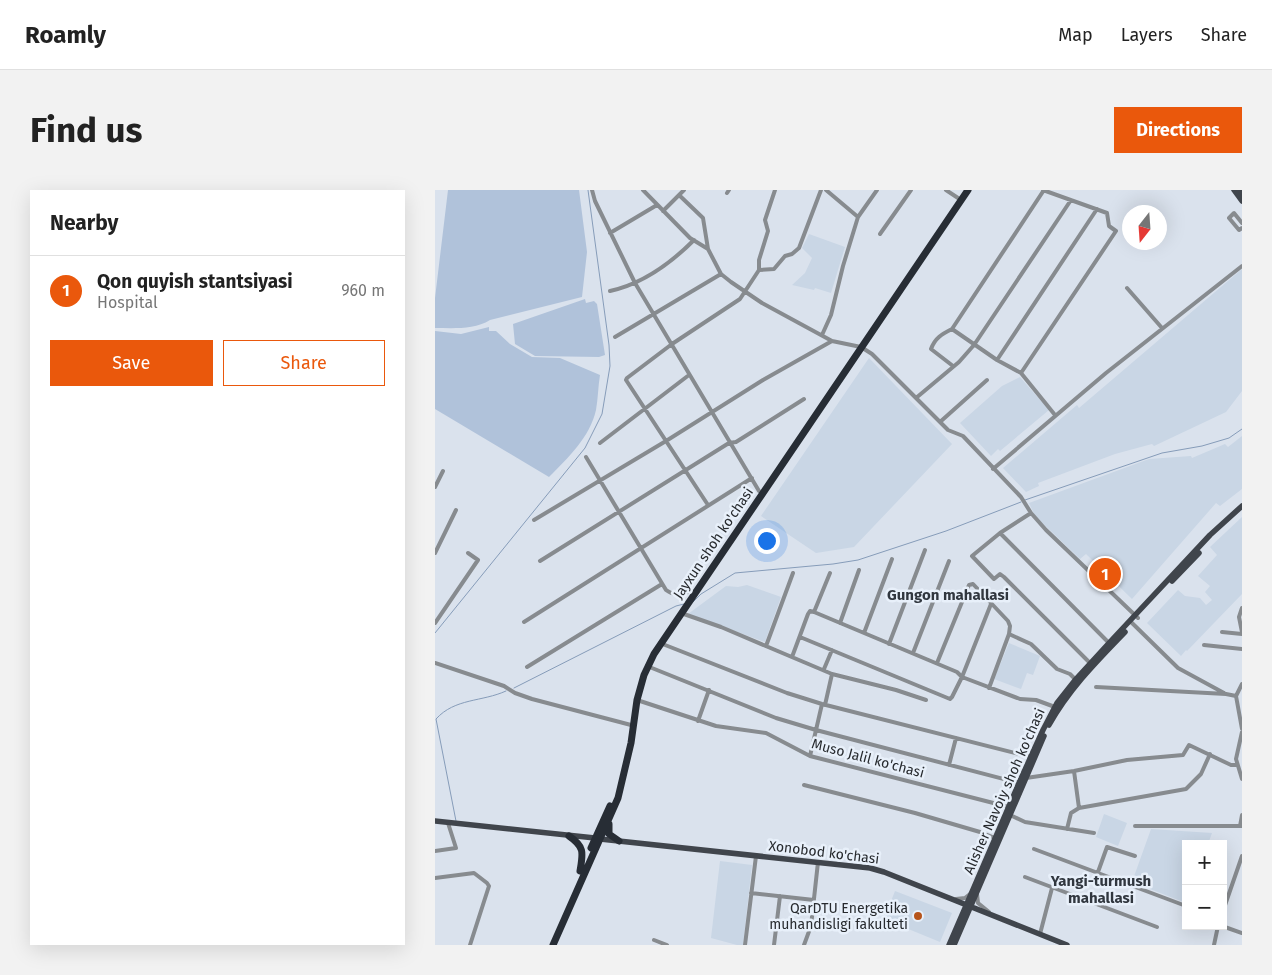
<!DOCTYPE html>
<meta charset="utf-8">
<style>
body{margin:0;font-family:"Fira Sans",sans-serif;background:#f2f2f2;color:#222}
.controls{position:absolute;right:15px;bottom:15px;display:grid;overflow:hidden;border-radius:0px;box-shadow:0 5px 20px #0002}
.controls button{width:45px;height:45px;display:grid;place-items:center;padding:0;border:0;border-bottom:1px solid #e0e0e0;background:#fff;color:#222;font:25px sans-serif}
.compass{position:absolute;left:687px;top:15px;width:45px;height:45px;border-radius:50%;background:#fff;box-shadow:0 5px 20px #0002;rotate:197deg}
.you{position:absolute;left:331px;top:350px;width:18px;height:18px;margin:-12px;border:4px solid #fff;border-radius:50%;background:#1a73e8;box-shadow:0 0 0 8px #1a73e833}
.badge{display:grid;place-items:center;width:32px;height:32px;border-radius:50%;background:#ea580c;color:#fff;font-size:16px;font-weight:700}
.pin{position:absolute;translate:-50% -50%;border:2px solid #fff;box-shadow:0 1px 5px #0006}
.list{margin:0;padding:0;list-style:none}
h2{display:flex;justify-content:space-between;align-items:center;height:65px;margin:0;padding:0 20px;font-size:21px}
h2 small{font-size:16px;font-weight:400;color:#767676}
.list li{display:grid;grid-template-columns:32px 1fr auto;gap:15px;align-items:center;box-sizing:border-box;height:70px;padding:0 20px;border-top:1px solid #e0e0e0}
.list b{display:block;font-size:19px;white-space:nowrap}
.list p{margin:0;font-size:16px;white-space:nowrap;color:#767676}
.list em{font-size:16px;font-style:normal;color:#767676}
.actions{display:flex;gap:10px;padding:15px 20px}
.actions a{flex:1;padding:11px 0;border:1px solid #ea580c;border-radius:0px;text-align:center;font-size:18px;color:#ea580c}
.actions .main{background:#ea580c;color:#fff}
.map{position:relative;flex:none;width:807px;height:755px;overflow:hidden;border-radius:0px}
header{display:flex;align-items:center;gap:30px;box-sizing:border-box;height:70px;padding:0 25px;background:#fff;border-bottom:1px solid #e0e0e0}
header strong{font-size:24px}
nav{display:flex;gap:28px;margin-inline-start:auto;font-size:18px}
.intro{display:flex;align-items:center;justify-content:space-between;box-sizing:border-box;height:120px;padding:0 30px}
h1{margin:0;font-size:35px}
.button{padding:12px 22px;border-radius:0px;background:#ea580c;color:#fff;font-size:18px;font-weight:700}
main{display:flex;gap:30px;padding:0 30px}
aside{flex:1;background:#fff;border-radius:0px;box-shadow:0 5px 20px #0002}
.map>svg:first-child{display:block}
</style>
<header>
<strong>Roamly</strong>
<nav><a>Map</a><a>Layers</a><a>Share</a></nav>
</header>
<div class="intro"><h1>Find us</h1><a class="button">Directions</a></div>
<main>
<aside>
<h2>Nearby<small></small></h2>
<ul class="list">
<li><span class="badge">1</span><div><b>Qon quyish stantsiyasi</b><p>Hospital</p></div><em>960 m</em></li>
</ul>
<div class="actions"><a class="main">Save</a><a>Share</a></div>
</aside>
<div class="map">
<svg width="807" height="755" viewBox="0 0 807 755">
<rect width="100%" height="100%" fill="#dae2ed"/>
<!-- built -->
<path fill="#c9d6e5" d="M 374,44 L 410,57 L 396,103 L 380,98 L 379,100 L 357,95 L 370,83 L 377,68 L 367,58 Z
M 807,79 L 807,201 L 791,222 L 719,256 L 717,254 L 680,264 L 603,293 L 604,296 L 591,302 L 568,278 L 642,215 L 644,218 Z
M 434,168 L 517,254 L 419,357 L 381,363 L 326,326 Z
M 585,187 L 614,220 L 565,261 L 563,259 L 556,266 L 525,233 L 567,196 Z
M 807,246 L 807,299 L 785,316 L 781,313 L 697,409 L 651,364 L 645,369 L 600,326 L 594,313 L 714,269 L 756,266 L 757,268 L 790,254 L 793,257 Z
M 807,327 L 807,404 L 752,461 L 751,460 L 746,466 L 712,433 L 743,400 L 750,406 L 765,408 L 771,415 L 777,410 L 770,402 L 775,396 L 763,386 L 782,365 L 775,357 Z
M 312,395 L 346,407 L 330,452 L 253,424 L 291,396 L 303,397 Z
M 574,453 L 605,466 L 598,485 L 592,483 L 586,499 L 559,489 Z
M 669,624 L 692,633 L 683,656 L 661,647 Z
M 716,639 L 777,643 L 773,654 L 751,654 L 751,713 L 697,692 Z
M 285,671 L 317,675 L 308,755 L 302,755 L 276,748 Z
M 460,701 L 517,723 L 505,752 L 449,729 Z"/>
<!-- green -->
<path fill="#b0c2da" d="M 13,0 L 144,0 L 152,62 L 147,107 L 55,130 C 39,140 18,138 0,138 L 0,108 Z
M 150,109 L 151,113 L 159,111 L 162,114 L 170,165 L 164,167 L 100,166 L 80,154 L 78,134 Z
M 54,137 L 54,141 L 61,141 L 75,154 L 97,167 L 125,168 L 165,185 C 163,197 163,209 161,220 C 155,247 133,268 114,287 L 0,219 L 0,141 L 26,144 Z"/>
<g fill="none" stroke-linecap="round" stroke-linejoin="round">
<!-- stream -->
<path stroke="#869cb9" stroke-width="1" d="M 590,310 L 727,263 L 767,256 L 794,248 L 807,239
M 258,412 L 266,404 L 300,383 L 398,374 L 423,370 L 511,341 L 586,312
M 0,443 L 150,258 L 167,224 L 175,176 L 174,155 L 153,0
M 79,498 L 241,416 L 249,414
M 21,631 L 1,529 C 20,508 47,512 71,501"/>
<!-- minor -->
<path stroke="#878b8f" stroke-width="4" d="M 157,0 L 160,11 L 200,93 L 324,301
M 208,0 L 255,48 L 273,59 L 286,84 L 296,92 L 327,113 L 397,151 L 426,157 L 437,164 L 513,240 L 528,246 L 586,307 L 596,323 L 611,340 L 703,428
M 391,0 L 423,27
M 511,0 L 523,8
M 292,3 L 294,0
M 244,5 L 268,28 L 273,59
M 228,21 L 249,0
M 807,33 L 799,23 L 794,28 L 804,40 L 807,38
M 175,43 L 222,15
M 445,44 L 476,0
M 324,80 L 339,79 L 350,66 L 357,64 L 364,58 L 386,0
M 692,98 L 727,138
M 175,101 C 207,94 236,73 259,50
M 517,139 L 562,170 L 586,183 L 620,225
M 387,145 L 396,125 L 408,76 L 423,27 L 442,0
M 180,147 L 286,84
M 562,170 L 662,19
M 518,176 L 496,159 C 500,148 507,144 517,139 L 609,0
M 586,183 L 681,41 L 674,36 L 672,23 L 608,0
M 481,208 L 524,172 L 539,155 L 636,10
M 505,232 L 552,190
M 165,253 L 254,185
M 151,267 L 231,400 C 240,407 247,403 257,401
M 558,279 L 671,183 L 807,76
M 0,297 L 8,281
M 273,315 L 191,190 L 192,188 L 237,154 L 305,109 L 324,80 L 324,70 L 333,41 L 330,30 L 340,0
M 596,323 L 565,343 L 537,366 L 559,389 L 565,384 L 569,387 L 655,473
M 99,330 L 231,251 L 328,190 L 397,151
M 565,343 L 674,453
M 0,363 L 21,320
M 105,371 L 294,253 L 301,252 L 369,209
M 807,418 L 804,427 L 807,442
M 379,422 L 395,383
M 246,423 L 286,437 L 397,484 L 461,500 L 491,510
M 695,431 L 743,478 L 789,503
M 89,432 L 317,288
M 0,433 L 43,370 L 33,363
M 405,433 L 424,380
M 787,442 L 807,444
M 429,443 L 457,369
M 574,444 L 596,454 L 622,479 L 635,484 L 640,489
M 365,447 L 515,509 L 517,507 L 527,487 L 556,414
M 225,453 L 352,503 L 387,514 L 596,567
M 454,454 L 490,360
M 769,455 L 807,459
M 331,456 L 358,383
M 478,463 L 514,371
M 357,467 L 373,424 L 375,421 L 379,422 L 522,482 L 527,487 L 585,509 L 601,510 L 620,517
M 0,473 L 69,496 L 80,503 L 97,509 L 196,535
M 502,473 L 534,395 L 538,394 L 573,431 L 575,436 L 574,444 L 554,498
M 212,476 L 341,528 L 381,540 L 584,593
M 92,477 L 227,394
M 389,479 L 397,460
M 661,497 L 791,504 L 801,506 L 807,539
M 801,506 L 807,494
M 202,510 L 281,536 L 331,543 L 375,566 L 574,617
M 390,515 L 397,484
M 263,531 L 274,500
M 807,542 L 801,569 L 807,589
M 375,566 L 387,514
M 514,575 L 521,548
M 639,581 L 644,618
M 591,588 L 639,581 L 692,570 L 748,565 L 754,555 L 796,575 L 802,575
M 369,595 L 480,623 L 545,642 L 560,648
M 575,625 L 590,632 L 659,643
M 700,636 L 807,636
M 805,636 L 807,625
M 632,639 L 636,623 L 644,618 L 751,599 L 766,584 L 775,564
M 599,659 L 751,716
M 0,661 L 21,658 L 13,633
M 663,682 L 672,657 L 700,666
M 590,687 L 722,737
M 0,688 L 39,683 L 52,693 L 54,696 L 35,755
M 316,703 L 379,710
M 542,704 L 543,713 L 554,722
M 521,709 L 530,708 L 535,704
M 788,721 L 807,666
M 787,736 L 807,743
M 605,744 L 617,698
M 219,750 L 232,755
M 310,755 L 321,666
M 339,755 L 345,706
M 369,755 L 376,736 L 383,672
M 779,755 L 783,736"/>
<!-- major -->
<path stroke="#40454c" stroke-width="5.5" d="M 799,0 L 807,11
M 804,0 L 807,4
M 737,391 L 764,363
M 614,535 C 634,499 662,471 690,442
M 0,631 L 160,648
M 165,649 L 435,678 L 449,682 L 632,755
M 514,755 L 584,593 L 608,540 L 622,513 L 641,489 L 674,453 L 775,345 L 807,316
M 519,755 L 609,546"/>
<!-- highway -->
<path stroke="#272d35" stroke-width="7" d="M 174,634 L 174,644 L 184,651
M 134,646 C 150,657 148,663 145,681
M 156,658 L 175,616
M 118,755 L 183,608 L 196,553 L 202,510 L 209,485 L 219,464 L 533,0"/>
</g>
<!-- markers -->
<circle fill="#b6541a" stroke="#e8f0fa" stroke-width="2" cx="483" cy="726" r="5"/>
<g text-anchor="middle" stroke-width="5" stroke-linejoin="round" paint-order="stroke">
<!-- street labels -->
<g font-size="14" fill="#272a2e" stroke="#e8f0fa">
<text transform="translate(278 353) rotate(-56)" y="5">Jayxun shoh ko'chasi</text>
<text transform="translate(433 568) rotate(15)" y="5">Muso Jalil ko'chasi</text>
<text transform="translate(569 601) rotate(-66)" y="5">Alisher Navoiy shoh ko'chasi</text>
<text transform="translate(389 662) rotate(7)" y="5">Xonobod ko'chasi</text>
</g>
<!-- poi labels -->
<g font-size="14" fill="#272a2e" stroke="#e8f0fa" text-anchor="end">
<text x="473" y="723">QarDTU Energetika<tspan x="473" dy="16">muhandisligi fakulteti</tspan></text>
</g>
<!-- neighbourhood labels -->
<g font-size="15" font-weight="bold" fill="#31373f" stroke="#e8f0fa">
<text x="513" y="410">Gungon mahallasi</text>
<text x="666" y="696">Yangi-turmush<tspan x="666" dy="17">mahallasi</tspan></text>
</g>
</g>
</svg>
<div class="controls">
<button>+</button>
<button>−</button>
</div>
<svg class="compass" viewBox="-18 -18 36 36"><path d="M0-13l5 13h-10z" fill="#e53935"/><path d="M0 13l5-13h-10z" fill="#767676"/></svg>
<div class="you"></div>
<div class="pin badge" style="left:670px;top:384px">1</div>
</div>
</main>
